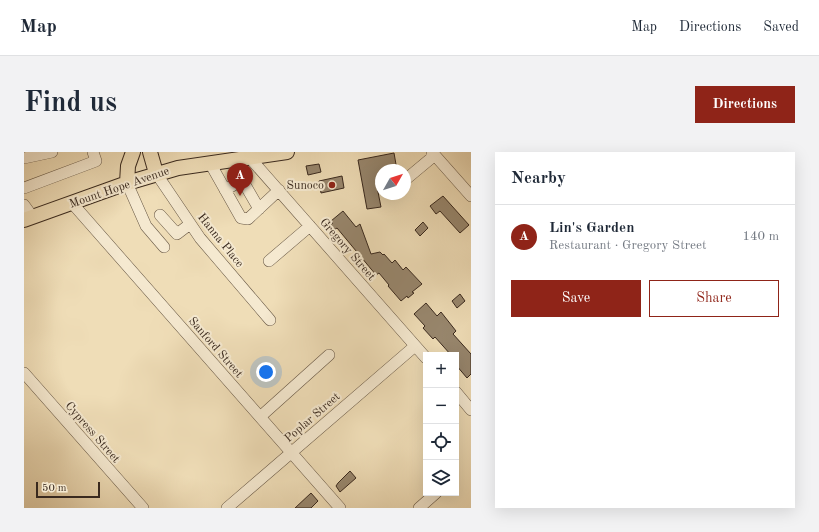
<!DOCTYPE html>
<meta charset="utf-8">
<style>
body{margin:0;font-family:"Old Standard TT",serif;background:#f2f2f3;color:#1f2937}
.controls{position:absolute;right:12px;bottom:12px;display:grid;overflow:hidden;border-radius:0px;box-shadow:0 4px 16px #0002}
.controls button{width:36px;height:36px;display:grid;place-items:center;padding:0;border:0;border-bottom:1px solid #e0e1e3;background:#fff;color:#1f2937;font:20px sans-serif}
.compass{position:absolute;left:351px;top:12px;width:36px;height:36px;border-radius:50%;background:#fff;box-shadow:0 4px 16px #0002;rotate:51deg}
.scale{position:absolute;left:12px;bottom:10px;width:64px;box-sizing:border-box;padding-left:4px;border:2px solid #39291e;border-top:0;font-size:11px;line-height:14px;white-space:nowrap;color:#39291e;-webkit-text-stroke:3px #f5e9d0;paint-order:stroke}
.you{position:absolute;left:242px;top:220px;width:14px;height:14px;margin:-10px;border:3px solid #fff;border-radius:50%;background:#1a73e8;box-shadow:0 0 0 6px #1a73e833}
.badge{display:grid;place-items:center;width:26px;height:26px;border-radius:50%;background:#8f2418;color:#fff;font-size:13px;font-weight:700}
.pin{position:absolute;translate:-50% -33px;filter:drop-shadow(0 1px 2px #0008)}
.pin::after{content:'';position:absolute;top:21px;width:14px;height:12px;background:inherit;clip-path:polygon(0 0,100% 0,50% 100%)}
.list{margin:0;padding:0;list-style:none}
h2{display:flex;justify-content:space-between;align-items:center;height:52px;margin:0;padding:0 16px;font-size:17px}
h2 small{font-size:13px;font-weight:400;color:#747a83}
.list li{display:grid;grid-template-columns:26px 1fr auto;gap:12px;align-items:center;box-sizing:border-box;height:64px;padding:0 16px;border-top:1px solid #e0e1e3}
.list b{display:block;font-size:15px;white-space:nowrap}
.list p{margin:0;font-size:13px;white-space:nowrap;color:#747a83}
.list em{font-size:13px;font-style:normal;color:#747a83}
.actions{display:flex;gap:8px;padding:12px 16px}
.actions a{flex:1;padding:9px 0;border:1px solid #8f2418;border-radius:0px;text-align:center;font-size:14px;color:#8f2418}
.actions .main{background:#8f2418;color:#fff}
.icon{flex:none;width:22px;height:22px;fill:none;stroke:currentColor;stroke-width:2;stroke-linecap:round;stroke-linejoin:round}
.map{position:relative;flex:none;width:447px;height:356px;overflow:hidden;border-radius:0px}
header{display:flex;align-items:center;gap:24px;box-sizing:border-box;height:56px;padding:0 20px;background:#fff;border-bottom:1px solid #e0e1e3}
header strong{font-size:19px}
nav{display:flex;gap:22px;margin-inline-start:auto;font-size:14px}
.intro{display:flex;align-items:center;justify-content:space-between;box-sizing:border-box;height:96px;padding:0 24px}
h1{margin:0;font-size:28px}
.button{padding:10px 18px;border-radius:0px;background:#8f2418;color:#fff;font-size:14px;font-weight:700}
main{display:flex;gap:24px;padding:0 24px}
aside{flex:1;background:#fff;border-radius:0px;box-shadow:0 4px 16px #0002}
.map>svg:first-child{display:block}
</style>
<header>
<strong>Map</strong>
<nav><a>Map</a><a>Directions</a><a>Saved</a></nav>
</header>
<div class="intro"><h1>Find us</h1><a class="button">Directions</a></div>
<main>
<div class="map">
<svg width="447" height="356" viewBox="0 0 447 356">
<rect width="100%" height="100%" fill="#efddb7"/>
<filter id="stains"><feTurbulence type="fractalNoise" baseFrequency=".005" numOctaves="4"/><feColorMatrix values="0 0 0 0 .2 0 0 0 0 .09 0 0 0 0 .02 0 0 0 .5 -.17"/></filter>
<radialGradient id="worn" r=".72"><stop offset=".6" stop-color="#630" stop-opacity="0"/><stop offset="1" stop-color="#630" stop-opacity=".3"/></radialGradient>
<!-- building -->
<path fill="#98876e" stroke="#39291e" d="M 370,1 L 373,18 L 357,18 L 357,29 L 352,30 L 357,55 L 343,57 L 334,8 Z
M 295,12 L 297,20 L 284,23 L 282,14 Z
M 318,24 L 320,36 L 297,41 L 295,29 Z
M 419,44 L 445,73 L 436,81 L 416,59 L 412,62 L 406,54 Z
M 319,59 L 332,75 L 336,72 L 347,102 L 356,100 L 359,103 L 360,102 L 368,111 L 371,108 L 379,118 L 382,115 L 398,132 L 388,140 L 390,141 L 384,146 L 383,144 L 377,149 L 364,134 L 365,133 L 355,121 L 352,123 L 313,76 L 310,78 L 306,73 L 309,71 L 307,69 Z
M 399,70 L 404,76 L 396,84 L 391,78 Z
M 436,142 L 441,149 L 433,156 L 428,149 Z
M 402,151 L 413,164 L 417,160 L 432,179 L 429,182 L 447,202 L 447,222 L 443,226 L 432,213 L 432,203 L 427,203 L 411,185 L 409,187 L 399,176 L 401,174 L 390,162 Z
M 326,319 L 332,326 L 316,340 L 312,334 L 314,331 Z
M 287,341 L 294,349 L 287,356 L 271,356 Z"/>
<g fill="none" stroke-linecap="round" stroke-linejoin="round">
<defs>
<path id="minor" d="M 408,0 L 447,44
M 0,6 L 28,0
M 226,6 L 402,206
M 186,11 L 217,66 L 224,67 L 255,38
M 132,21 L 176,86 L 246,168
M 381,28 L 411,3
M 103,31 L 122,74 L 140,95
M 0,36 L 72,9 L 69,0
M 201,38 L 215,30 L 220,31 L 235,57
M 48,51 L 316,356
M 0,53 L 8,64
M 136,63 L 153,82 L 166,72
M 245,109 L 286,74
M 0,221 L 119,356
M 432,240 L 447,258
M 236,265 L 305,203
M 203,356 L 391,194
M 395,356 L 412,341"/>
<path id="major" d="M 126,0 L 132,21
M 103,31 L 104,14 L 109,0
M 0,68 L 103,31 L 154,16 L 263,0"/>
</defs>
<!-- minor casing -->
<use href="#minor" stroke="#665644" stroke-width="12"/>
<!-- major casing -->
<use href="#major" stroke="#39291e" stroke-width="16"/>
<!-- minor -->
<use href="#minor" stroke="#f5e9d0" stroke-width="11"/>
<!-- major -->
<use href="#major" stroke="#efddb7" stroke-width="14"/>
</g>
<!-- markers -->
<circle fill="#8f2418" stroke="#f5e9d0" stroke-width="1.5" cx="308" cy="33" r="4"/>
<g text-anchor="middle" stroke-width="4" stroke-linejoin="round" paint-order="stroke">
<!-- poi labels -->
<g font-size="12" fill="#39291e" stroke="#f5e9d0" text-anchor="end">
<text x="300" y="37">Sunoco</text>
</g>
<!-- street labels -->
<g font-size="12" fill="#39291e" stroke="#f5e9d0">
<text transform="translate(95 35) rotate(-19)" y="4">Mount Hope Avenue</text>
<text transform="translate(197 88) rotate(51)" y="4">Hanna Place</text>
<text transform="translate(324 97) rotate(49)" y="4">Gregory Street</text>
<text transform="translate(192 195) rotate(49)" y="4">Sanford Street</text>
<text transform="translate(288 265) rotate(-41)" y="4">Poplar Street</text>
<text transform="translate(69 280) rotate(49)" y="4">Cypress Street</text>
</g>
</g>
<rect width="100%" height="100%" filter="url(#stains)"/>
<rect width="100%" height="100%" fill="url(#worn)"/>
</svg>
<div class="controls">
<button>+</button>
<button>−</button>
<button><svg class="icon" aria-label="locate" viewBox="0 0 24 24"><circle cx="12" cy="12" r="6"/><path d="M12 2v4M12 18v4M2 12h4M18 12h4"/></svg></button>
<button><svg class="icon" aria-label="layers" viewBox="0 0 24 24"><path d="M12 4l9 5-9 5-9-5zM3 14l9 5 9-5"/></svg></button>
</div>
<svg class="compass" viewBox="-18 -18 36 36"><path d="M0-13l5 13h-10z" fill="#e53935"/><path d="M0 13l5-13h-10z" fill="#747a83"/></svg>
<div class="scale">50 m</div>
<div class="you"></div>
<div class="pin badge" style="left:216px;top:44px">A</div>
</div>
<aside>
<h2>Nearby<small></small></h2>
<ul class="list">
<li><span class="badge">A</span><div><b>Lin's Garden</b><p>Restaurant · Gregory Street</p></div><em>140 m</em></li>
</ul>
<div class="actions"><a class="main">Save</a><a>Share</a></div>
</aside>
</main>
